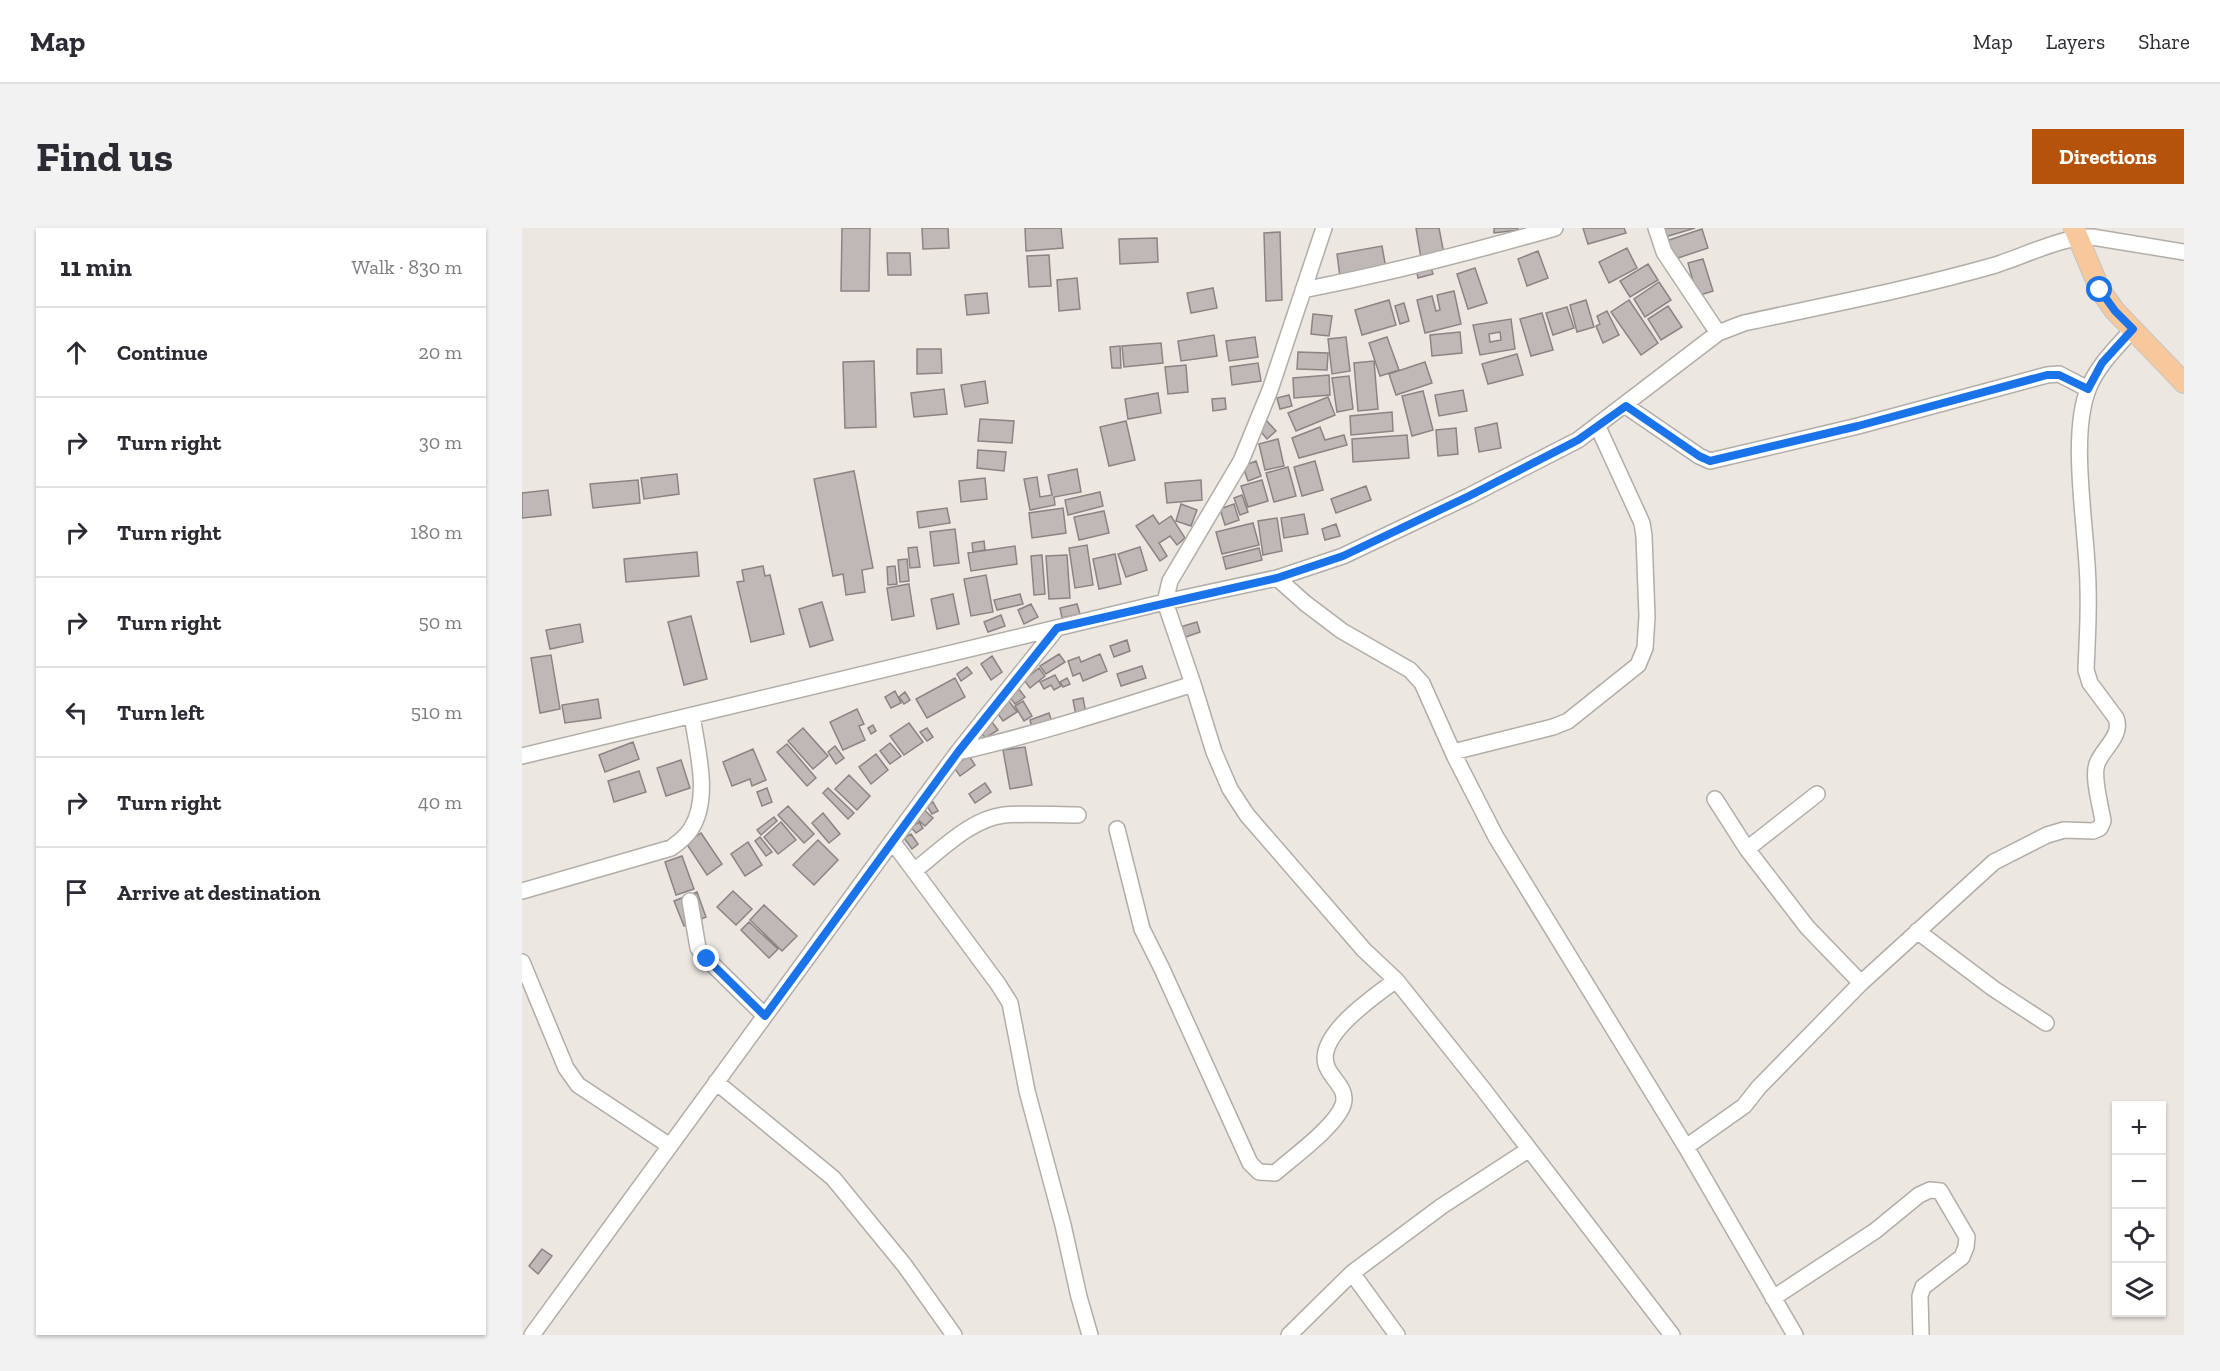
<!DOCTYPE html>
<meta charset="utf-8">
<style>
body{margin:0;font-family:"Zilla Slab",serif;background:#f2f2f3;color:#2b2b33}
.controls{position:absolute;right:18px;bottom:18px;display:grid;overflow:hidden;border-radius:0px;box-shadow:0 2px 4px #0004}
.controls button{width:54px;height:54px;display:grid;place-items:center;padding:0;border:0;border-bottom:2px solid #e1e1e2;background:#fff;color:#2b2b33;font:30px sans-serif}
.stop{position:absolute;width:18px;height:18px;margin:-14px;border:4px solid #1a73e8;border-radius:50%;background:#fff}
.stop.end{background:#1a73e8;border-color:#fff;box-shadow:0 2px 6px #0008}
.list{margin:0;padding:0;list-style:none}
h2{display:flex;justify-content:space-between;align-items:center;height:78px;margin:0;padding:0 24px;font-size:26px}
h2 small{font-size:20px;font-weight:400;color:#7c7c81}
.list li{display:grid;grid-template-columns:39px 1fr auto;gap:18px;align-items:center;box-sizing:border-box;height:90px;padding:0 24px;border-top:2px solid #e1e1e2}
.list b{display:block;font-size:22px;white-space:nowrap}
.list em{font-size:20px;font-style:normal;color:#7c7c81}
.icon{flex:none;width:33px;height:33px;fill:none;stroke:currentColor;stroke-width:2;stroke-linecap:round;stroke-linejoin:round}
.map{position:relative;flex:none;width:1662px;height:1107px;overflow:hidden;border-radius:0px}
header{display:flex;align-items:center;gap:36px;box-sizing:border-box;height:84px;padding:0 30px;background:#fff;border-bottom:2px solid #e1e1e2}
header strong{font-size:28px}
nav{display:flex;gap:33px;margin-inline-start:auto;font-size:21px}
.intro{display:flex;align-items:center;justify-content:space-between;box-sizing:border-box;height:144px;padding:0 36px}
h1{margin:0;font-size:42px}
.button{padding:15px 27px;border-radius:0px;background:#b45309;color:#fff;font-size:21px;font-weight:700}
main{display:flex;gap:36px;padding:0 36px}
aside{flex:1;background:#fff;border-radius:0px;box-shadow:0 2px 4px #0004}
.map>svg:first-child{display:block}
</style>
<header>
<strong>Map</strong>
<nav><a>Map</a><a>Layers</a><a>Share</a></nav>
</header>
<div class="intro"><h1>Find us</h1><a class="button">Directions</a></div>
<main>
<aside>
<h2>11 min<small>Walk · 830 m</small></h2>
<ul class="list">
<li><svg class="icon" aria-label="ahead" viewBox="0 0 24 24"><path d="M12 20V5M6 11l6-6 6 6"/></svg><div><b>Continue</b></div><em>20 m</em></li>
<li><svg class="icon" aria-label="right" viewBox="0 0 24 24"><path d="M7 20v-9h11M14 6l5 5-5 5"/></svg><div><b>Turn right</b></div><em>30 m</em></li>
<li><svg class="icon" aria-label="right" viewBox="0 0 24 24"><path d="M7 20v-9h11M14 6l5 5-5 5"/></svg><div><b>Turn right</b></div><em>180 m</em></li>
<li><svg class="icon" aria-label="right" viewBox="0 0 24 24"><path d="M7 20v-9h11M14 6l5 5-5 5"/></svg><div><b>Turn right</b></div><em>50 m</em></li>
<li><svg class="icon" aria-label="left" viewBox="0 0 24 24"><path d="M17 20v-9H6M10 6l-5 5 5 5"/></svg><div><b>Turn left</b></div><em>510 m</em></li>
<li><svg class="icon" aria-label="right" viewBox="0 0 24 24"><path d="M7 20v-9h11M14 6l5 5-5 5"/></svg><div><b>Turn right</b></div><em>40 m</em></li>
<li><svg class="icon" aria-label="arrive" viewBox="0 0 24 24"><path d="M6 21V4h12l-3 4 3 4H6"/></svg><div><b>Arrive at destination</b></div></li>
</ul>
</aside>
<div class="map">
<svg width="1662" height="1107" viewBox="0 0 1662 1107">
<rect width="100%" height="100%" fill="#ece7e1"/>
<!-- building -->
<path fill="#c0b7b7" stroke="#8c8383" stroke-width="1.5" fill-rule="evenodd" d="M 320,0 L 348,0 L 347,63 L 319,63 Z
M 400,0 L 426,0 L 427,20 L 401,21 Z
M 503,0 L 539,0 L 541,20 L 504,23 Z
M 894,0 L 917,0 L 922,26 L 899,30 Z
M 972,0 L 996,0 L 996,2 L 972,5 Z
M 1061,0 L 1102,0 L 1104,5 L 1066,16 Z
M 1140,0 L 1173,0 L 1143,9 Z
M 1180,1 L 1186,20 L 1150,32 L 1144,13 Z
M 758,4 L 760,72 L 744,73 L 742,5 Z
M 635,10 L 636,34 L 598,36 L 597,11 Z
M 860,18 L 864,41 L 818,49 L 815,26 Z
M 1105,20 L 1115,40 L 1087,55 L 1077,34 Z
M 1016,23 L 1026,50 L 1005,58 L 996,31 Z
M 365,25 L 388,25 L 389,47 L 366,47 Z
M 527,27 L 529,58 L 507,59 L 505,28 Z
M 1181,31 L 1191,63 L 1175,68 L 1166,35 Z
M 1126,36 L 1136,52 L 1108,69 L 1098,53 Z
M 909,40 L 911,46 L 896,50 L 895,45 Z
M 953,40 L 965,75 L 946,81 L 935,46 Z
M 555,50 L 558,81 L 537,83 L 535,52 Z
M 1137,54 L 1149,72 L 1123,89 L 1112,71 Z
M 691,60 L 695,80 L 669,85 L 665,65 Z
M 932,63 L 939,96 L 903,105 L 895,72 L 910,68 L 914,83 L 918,82 L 915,67 Z
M 465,65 L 467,85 L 445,87 L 443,67 Z
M 867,72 L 874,97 L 840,107 L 833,82 Z
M 1064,72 L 1072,99 L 1055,104 L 1048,77 Z
M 1107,72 L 1136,115 L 1119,127 L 1089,84 Z
M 882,75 L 887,93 L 878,96 L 873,78 Z
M 1146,78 L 1160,99 L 1139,112 L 1126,91 Z
M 1045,79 L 1052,100 L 1031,107 L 1024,85 Z
M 1085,83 L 1097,107 L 1081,115 L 1074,98 L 1078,96 L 1075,88 Z
M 1020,85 L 1031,122 L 1009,128 L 998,91 Z
M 791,86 L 810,88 L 807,108 L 789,106 Z
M 989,91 L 993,121 L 958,127 L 951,97 ZM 978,104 L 979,112 L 968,114 L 967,106 Z
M 938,104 L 940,125 L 910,128 L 908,107 Z
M 692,107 L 695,128 L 659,133 L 656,113 Z
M 733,109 L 736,129 L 707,133 L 704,113 Z
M 824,109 L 828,143 L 810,146 L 806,111 Z
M 865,109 L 877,142 L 858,148 L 847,115 Z
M 639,115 L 641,135 L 602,139 L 600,118 Z
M 598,118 L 599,140 L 590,140 L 588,119 Z
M 395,121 L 419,121 L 420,145 L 395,146 Z
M 776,124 L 806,125 L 805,142 L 775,141 Z
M 995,126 L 1001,147 L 966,156 L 960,136 Z
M 352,133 L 354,199 L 323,200 L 321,134 Z
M 852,133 L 856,181 L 836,183 L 832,135 Z
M 903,134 L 910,155 L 874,167 L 867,146 Z
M 736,135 L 739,153 L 710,157 L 708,139 Z
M 664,137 L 666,164 L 646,166 L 643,139 Z
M 807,147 L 808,167 L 772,170 L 771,150 Z
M 827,148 L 831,181 L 815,184 L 810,150 Z
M 463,153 L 466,175 L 443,179 L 439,157 Z
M 422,161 L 425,186 L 392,189 L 389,165 Z
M 941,162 L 945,183 L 917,188 L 913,167 Z
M 901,163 L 911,202 L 890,208 L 880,168 Z
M 636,165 L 639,185 L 606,191 L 603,171 Z
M 767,167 L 770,178 L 758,181 L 755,170 Z
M 806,169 L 813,187 L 774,203 L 766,185 Z
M 703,170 L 704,181 L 691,183 L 690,171 Z
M 870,184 L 871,203 L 829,207 L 828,188 Z
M 458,191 L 492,193 L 490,215 L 456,213 Z
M 744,192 L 754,203 L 745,211 L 735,199 Z
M 604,193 L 613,232 L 587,238 L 578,199 Z
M 975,195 L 979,220 L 957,224 L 953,200 Z
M 798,199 L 803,212 L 822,207 L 825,217 L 777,230 L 770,210 Z
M 934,200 L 936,226 L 916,228 L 914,202 Z
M 885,207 L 887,230 L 831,234 L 830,211 Z
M 756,211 L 762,238 L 743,242 L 737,216 Z
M 456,222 L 484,224 L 482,243 L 455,240 Z
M 734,233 L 739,248 L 726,253 L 721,238 Z
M 793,233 L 801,262 L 780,268 L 772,239 Z
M 766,239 L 774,268 L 752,274 L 744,245 Z
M 555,241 L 559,264 L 532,269 L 533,277 L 508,282 L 502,251 L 515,249 L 518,269 L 530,267 L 526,247 Z
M 332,243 L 351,340 L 340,342 L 343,364 L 324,367 L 321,346 L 311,348 L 292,251 Z
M 155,246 L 157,266 L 122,271 L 119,250 Z
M 463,250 L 465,271 L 439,274 L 437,253 Z
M 116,252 L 118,275 L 71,280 L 68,256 Z
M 679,252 L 680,272 L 645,275 L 643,255 Z
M 740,252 L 746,273 L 726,279 L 719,258 Z
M 844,258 L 849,272 L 814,285 L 809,271 Z
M 26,262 L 29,287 L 0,290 L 0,265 Z
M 578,264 L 581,278 L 546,287 L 543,272 Z
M 720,267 L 726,284 L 718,287 L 712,270 Z
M 659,276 L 675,282 L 669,298 L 654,293 Z
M 712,276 L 717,292 L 703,297 L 698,281 Z
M 425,280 L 428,295 L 397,300 L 395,284 Z
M 541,280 L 544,305 L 510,310 L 507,285 Z
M 582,283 L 587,305 L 557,312 L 552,289 Z
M 782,286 L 786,306 L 762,310 L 759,290 Z
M 631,287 L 637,296 L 649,288 L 663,310 L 655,317 L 648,308 L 637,315 L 645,328 L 638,333 L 614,298 Z
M 755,290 L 760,323 L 741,327 L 736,293 Z
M 731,295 L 737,317 L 700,326 L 694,304 Z
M 814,296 L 818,308 L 803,312 L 800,301 Z
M 433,301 L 437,335 L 412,338 L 408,304 Z
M 462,313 L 463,322 L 451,324 L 450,315 Z
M 565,317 L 571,357 L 553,360 L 547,320 Z
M 493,318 L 495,336 L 449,343 L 446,325 Z
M 395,319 L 398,339 L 388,340 L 386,320 Z
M 618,319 L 625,342 L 604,349 L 596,326 Z
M 737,320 L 740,332 L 704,341 L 701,329 Z
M 175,324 L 177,348 L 104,354 L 102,331 Z
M 593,326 L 599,356 L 577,361 L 571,331 Z
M 520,327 L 523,366 L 512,367 L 509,328 Z
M 545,327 L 548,370 L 527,371 L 524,328 Z
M 385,331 L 387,353 L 378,354 L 376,332 Z
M 241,338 L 243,348 L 248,347 L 262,406 L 229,414 L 215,354 L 222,353 L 220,342 Z
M 373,338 L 375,356 L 366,357 L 365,339 Z
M 464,347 L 471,384 L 449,388 L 442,351 Z
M 387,356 L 392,388 L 370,392 L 365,360 Z
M 431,366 L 437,396 L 415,401 L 409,371 Z
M 498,366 L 501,376 L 475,382 L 472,372 Z
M 300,374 L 311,412 L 288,419 L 277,381 Z
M 509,376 L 516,389 L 502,396 L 496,382 Z
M 555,376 L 558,386 L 540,390 L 538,380 Z
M 479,387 L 483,398 L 466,404 L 462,394 Z
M 169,388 L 185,451 L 162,457 L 146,394 Z
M 675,394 L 678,404 L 661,410 L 658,399 Z
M 58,396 L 61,414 L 28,421 L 24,402 Z
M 605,412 L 608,423 L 592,429 L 588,418 Z
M 537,426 L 543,434 L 524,446 L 518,438 Z
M 578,426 L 585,443 L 561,453 L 558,445 L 551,448 L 546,433 L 557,429 L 559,434 Z
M 29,427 L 38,481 L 18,485 L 9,430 Z
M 470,428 L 480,444 L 469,452 L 459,436 Z
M 620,438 L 624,450 L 599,458 L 595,446 Z
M 445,439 L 450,445 L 439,453 L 435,446 Z
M 517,440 L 523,448 L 508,460 L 502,452 Z
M 533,447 L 539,458 L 532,462 L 529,457 L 522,461 L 518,454 Z
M 433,450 L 443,469 L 405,490 L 394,471 Z
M 545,450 L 548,456 L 541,459 L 538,454 Z
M 496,460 L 503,469 L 493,476 L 486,467 Z
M 373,463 L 379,475 L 369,480 L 363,469 Z
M 383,464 L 388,472 L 382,476 L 377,469 Z
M 561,470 L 564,485 L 554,487 L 551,472 Z
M 76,471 L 79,490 L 43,495 L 40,477 Z
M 487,473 L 495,484 L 481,493 L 474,483 Z
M 501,473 L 510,488 L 502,493 L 493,478 Z
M 335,481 L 342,496 L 337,498 L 343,512 L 321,522 L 308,494 Z
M 527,485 L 530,494 L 510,500 L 508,492 Z
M 470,494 L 476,502 L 463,510 L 458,502 Z
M 387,495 L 401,514 L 382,527 L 368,508 Z
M 351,497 L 354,503 L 349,506 L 346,500 Z
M 281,500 L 306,528 L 291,541 L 266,513 Z
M 405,500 L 411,509 L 405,513 L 398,504 Z
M 111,514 L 117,531 L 83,544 L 77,527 Z
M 368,515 L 379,528 L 368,536 L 358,523 Z
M 265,516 L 294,550 L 285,558 L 255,524 Z
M 313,518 L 322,530 L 314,536 L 306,524 Z
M 503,519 L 510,557 L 488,561 L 481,522 Z
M 231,521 L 244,552 L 230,558 L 228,551 L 210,558 L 201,534 Z
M 354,526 L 366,542 L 349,556 L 337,539 Z
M 447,528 L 453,537 L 438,548 L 431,538 Z
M 159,532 L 168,560 L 144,568 L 135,540 Z
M 117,543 L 124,564 L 92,574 L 86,553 Z
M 327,547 L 348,568 L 335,582 L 313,561 Z
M 463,555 L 469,564 L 453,575 L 447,566 Z
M 245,560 L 250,574 L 240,578 L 235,564 Z
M 306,560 L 332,585 L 326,591 L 301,565 Z
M 411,574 L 416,583 L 410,586 L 405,578 Z
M 266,578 L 292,606 L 282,615 L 256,587 Z
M 401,581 L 411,590 L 403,598 L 393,589 Z
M 301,585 L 318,606 L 307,615 L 290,595 Z
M 252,589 L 255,593 L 239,607 L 235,602 Z
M 259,594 L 274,612 L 256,626 L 242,609 Z
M 397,594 L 401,600 L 394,605 L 389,599 Z
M 179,605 L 200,636 L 185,647 L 164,615 Z
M 389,606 L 396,616 L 390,621 L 382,610 Z
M 238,609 L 250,624 L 244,628 L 233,613 Z
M 296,612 L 316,632 L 292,657 L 271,637 Z
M 226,614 L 240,637 L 223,648 L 209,626 Z
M 160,628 L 172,661 L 154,667 L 143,634 Z
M 211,663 L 230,681 L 214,697 L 195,679 Z
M 175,664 L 184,689 L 162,698 L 152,673 Z
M 242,677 L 275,708 L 260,723 L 228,692 Z
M 227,694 L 256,721 L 247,730 L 219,702 Z
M 20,1021 L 30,1028 L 16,1046 L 7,1038 Z"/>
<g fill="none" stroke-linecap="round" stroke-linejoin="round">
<defs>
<path id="minor" d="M 802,0 L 748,162 L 719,233 L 648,353 L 643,374 L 671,456 L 692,524 L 708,561 L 725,587 L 842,722 L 874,752 L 961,861 L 1150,1107
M 1134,0 L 1142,24 L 1196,105
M 781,62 C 867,45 950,24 1033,0
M 1104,178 L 1177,228 L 1188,233 L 1336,198 L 1525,147 L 1537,146 L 1566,161
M 755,350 L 783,375 L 820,403 L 888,442 L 900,455 L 933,529 L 974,609 L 1164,919 L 1273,1107
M 436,524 C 516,506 593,481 671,456
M 931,524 L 1031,499 L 1046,493 L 1116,437 L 1123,420 L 1125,388 L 1122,308 L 1120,295 L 1076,199
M 0,528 L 643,374 L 755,350 L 821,328 L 947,268 L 1056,212 L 1196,105 L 1222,95 C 1305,77 1389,61 1470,38 C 1498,30 1543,7 1570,9 L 1662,24
M 1193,571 L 1225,621 L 1285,699 L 1339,755
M 595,601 L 620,701 L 640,741 L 728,935 L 737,944 L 753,945 C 771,929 813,899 821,877 C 826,862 812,853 806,841 C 789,810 853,768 874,752
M 370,613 L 476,756 L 488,775 L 505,863 L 541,997 L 557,1069 L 568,1107
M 1225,621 L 1295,566
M 392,643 C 418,623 448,591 482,587 C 506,585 532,587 556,587
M 0,663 L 149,620 C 156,615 164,609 169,601 C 189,570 175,522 170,487
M 168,673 L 176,720 L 185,731 L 243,788
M 1395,703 L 1472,761 L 1524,795
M 0,734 L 44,840 L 56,857 L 148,918
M 194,854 L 311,950 L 383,1038 L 432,1107
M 1164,919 L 1222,878 L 1237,859 L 1339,755 L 1472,634 L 1525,607 L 1542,602 L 1571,603 L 1578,600 L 1581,593 C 1579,579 1570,549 1575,536 C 1580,521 1601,508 1594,490 L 1568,455 L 1564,442 C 1565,415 1567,387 1566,360 C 1566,305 1546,209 1567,159 C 1577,136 1594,120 1611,101
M 830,1045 L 875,1107
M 1251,1070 L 1353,1003 L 1397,967 L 1408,962 L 1418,963 L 1445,1009 L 1444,1019 L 1440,1029 L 1401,1059 L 1398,1068 L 1399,1107
M 10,1107 L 388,589 L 436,524 L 535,400
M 767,1107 L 830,1045 L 920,978 L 1006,922"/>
<path id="major" d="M 1552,0 L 1578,62 L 1593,83 L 1662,155"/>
</defs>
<!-- minor casing -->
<use href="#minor" stroke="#b2ada7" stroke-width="18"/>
<!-- major casing -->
<use href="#major" stroke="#c4c3c3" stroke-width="22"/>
<!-- minor -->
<use href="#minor" stroke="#fff" stroke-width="15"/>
<!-- major -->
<use href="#major" stroke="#f7c89b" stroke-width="20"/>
</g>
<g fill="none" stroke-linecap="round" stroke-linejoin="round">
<!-- route -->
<path stroke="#1a73e8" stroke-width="8" d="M 185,731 L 243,788 L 436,524 L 535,400 L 755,350 L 821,328 L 947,268 L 1056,212 L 1104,178 L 1177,228 L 1188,233 L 1336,198 L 1525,147 L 1537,147 L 1566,161 L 1580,135 L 1611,101 L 1593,83 L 1578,62"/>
</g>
</svg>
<div class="controls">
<button>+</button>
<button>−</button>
<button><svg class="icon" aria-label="locate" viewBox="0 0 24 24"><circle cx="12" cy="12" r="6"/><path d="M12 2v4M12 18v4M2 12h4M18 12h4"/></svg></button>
<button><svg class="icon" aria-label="layers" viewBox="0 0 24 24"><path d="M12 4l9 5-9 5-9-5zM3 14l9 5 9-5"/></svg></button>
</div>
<div class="stop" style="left:1578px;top:62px"></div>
<div class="stop end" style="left:185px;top:731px"></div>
</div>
</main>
